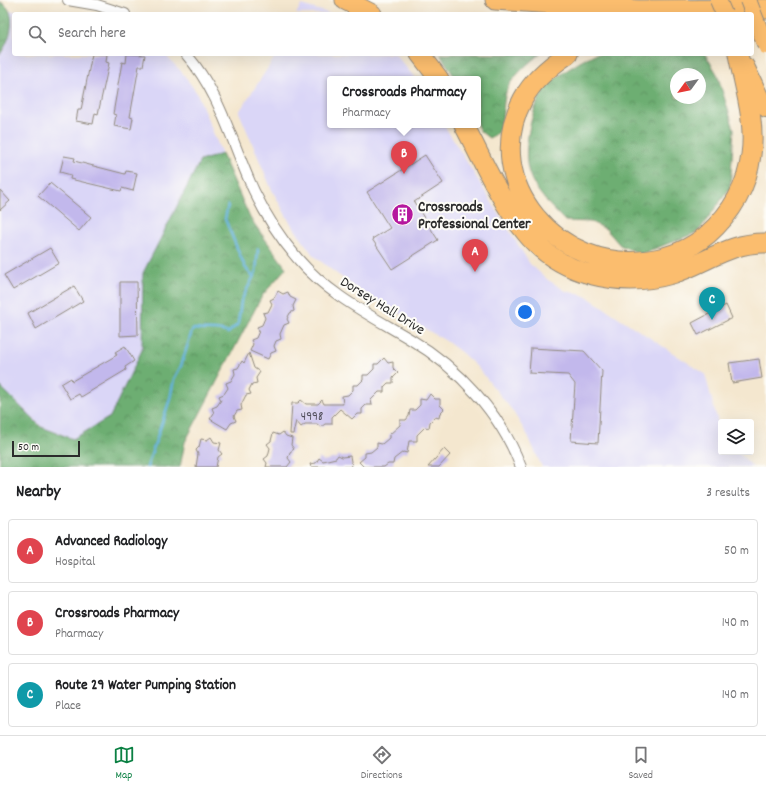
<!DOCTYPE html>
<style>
body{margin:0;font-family:Dekko,sans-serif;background:#f2f2f2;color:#202124}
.controls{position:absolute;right:12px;bottom:12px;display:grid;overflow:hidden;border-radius:4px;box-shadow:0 4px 16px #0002}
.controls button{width:36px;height:36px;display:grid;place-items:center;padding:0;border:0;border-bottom:1px solid #e0e0e0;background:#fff;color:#202124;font:20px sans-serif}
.compass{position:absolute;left:670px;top:68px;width:36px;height:36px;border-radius:50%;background:#fff;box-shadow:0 4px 16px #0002;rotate:237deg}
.scale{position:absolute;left:12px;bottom:10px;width:68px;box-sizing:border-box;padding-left:4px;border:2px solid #2b2b2b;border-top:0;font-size:11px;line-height:14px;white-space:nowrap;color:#2b2b2b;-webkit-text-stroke:3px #fdfcf7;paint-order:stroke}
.you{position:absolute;left:525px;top:312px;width:14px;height:14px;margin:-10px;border:3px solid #fff;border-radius:50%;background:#1a73e8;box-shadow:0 0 0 6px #1a73e833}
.badge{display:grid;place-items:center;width:26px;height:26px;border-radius:50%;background:#0b8043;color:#fff;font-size:13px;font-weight:700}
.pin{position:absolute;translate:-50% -33px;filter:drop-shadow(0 1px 2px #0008)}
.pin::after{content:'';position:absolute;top:21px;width:14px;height:12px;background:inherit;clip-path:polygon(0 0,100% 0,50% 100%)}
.popup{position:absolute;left:327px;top:76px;width:154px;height:52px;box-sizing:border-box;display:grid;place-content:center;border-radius:4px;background:#fff;filter:drop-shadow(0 1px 3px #0005);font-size:13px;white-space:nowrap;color:#757577}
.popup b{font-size:15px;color:#202124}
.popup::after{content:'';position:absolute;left:50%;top:100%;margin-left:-8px;border:8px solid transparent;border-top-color:#fff}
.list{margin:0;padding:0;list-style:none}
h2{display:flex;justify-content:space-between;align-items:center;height:52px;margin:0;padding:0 16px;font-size:17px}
h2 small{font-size:13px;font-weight:400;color:#757577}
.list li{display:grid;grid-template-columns:26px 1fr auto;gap:12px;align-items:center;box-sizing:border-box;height:64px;margin:0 8px 8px;padding:0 8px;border:1px solid #e0e0e0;border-radius:4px}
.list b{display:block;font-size:15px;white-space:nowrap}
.list p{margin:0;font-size:13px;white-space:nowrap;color:#757577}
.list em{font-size:13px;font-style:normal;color:#757577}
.icon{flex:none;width:22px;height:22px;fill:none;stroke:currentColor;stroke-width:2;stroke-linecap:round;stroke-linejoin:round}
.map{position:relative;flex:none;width:766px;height:467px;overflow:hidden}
.search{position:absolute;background:#fff;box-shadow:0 4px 16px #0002;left:12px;right:12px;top:12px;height:44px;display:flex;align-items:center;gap:10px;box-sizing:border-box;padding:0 14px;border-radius:4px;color:#757577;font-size:15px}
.sheet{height:268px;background:#fff}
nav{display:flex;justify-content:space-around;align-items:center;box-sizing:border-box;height:56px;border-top:1px solid #e0e0e0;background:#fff;font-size:11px;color:#757577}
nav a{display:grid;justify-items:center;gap:2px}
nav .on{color:#0b8043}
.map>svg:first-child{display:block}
</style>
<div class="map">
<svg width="766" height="467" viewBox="0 0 766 467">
<defs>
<pattern id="forest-crowns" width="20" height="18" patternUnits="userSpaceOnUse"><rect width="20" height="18" fill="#6dae72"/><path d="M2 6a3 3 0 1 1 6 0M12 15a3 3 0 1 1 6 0" fill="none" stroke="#5a8e5e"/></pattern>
</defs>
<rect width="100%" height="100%" fill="#fdfcf7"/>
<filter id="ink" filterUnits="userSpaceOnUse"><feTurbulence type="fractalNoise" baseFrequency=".025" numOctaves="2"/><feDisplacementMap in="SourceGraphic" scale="8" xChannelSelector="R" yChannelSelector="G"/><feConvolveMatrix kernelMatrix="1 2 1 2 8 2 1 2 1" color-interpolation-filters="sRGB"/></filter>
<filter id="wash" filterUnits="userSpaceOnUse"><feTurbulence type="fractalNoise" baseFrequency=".012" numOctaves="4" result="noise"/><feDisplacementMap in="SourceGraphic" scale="16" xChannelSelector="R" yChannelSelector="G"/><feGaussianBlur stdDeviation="0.9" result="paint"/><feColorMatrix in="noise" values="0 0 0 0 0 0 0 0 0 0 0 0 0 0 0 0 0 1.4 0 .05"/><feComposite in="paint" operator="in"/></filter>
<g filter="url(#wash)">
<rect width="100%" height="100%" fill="#f4e7cf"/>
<!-- built -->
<path fill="#dad6f7" d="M 301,5 L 332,14 L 296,14 Z
M 10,11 L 49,14 L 14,14 L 14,54 L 164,54 L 180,70 L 197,93 L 222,154 L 200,162 L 143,273 L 142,350 L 110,417 L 74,439 L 42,427 L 0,386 L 0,54 L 3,51 L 11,24 Z
M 277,54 L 395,54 L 416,79 L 330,79 L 330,125 L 444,125 L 530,264 L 548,280 L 566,291 L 586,296 L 705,374 L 721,434 L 721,452 L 738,452 L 753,467 L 542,467 L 528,436 L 512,410 L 478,368 L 462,353 L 446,341 L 359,290 L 333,271 L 313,255 L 289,221 L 271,188 L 239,112 Z"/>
<!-- forest -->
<path fill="url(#forest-crowns)" stroke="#4c6c4e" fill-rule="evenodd" d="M 0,2 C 20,10 10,42 0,54 Z
M 440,54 L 540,54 C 531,60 515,75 509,85 C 501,98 505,124 497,133 C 496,135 492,136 489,138 L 480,131 L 477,125 L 478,79 L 456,79 Z
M 595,54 L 705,54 L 717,74 L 734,129 L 730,188 L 698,232 L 641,254 L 620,245 L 606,229 L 591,222 L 565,221 C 553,209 534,190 529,173 C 522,151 531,109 544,90 C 552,78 582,60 595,54 ZM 676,74 L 700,74 L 700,98 L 676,98 Z
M 222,154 L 250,218 L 286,268 L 262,296 L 185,442 L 180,467 L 0,467 L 0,386 L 41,427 L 73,439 L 110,417 L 142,350 L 143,273 L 200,161 Z"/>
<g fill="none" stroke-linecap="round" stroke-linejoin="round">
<!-- stream -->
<path stroke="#64b2de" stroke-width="2.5" d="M 228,205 L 225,219 L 245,267 L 253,277
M 147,467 L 170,399 L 174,379 L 181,366 L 192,331 L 194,329 C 205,331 219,328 228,333 L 238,324 L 241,301 L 256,272 L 258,249"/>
</g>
<g id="blocks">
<!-- building -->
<path fill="#c2b8ec" d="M 92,54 L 107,54 L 106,62 L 109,63 L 98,114 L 95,113 L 93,124 L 76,121 L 78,110 L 81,110 Z
M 127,54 L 145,55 L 143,66 L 139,66 L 130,117 L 133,118 L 131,129 L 114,126 L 116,115 L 113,114 L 122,62 L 126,63 Z
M 425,155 L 443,183 L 414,202 L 438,240 L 392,269 L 372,239 L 390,228 L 367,192 Z
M 64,156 L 75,158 L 74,161 L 125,174 L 126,171 L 137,173 L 133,191 L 122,188 L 121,191 L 70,179 L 71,175 L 60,172 Z
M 50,183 L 91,217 L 79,231 L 38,196 Z
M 0,190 L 10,201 L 0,210 Z
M 50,248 L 59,263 L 13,290 L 4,275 Z
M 120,282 L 137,282 L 138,335 L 120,336 Z
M 74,286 L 83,301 L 36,329 L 28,313 Z
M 278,291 L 283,294 L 288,292 L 290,297 L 296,300 L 293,306 L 294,311 L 290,313 L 287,319 L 289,323 L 284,325 L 280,334 L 281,339 L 276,341 L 274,346 L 276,351 L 271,353 L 268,359 L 250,351 L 253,344 L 251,340 L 256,338 L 259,331 L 257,327 L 262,325 L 265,318 L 263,313 L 268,312 L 272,304 L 270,300 L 274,298 Z
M 726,305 L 732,318 L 698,335 L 692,323 Z
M 125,346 L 134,361 L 125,367 L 126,370 L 81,397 L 79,394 L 70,399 L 61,384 L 71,378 L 72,381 L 117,355 L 115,352 Z
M 531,348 L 584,351 L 602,371 L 598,443 L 571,441 L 575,384 L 568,375 L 529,373 Z
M 249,353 L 254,368 L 260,372 L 256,378 L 257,383 L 252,384 L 249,390 L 251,394 L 246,395 L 241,405 L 242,410 L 237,411 L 234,416 L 236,421 L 231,423 L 227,429 L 210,419 L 214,413 L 212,408 L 217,406 L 221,400 L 219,396 L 224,394 L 228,388 L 226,383 L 231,381 L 235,374 L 234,369 L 238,368 L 242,361 L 244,363 Z
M 384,358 L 388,363 L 393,362 L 393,368 L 398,373 L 393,378 L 393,383 L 388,383 L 384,387 L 384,392 L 379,392 L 371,400 L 372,405 L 366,405 L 362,409 L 362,414 L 357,414 L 352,419 L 340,409 L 332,417 L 332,424 L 325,424 L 321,427 L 317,424 L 305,424 L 301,427 L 296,421 L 293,434 L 290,434 L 292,403 L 298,403 L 301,400 L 306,404 L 318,404 L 322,400 L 324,404 L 343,404 L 342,396 L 348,395 L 353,390 L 353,385 L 358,385 L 363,380 L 363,375 L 368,375 L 374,369 L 374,364 L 378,364 Z
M 759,359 L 762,378 L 732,383 L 729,363 Z
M 430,394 L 435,399 L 440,399 L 440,405 L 444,409 L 440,413 L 439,418 L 435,417 L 430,422 L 429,428 L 425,427 L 417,435 L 417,441 L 409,441 L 407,453 L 403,452 L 394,459 L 393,464 L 388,464 L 384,467 L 364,467 L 359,462 L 365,457 L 365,453 L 371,452 L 377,447 L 377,443 L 382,444 L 389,438 L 389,435 L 400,425 L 400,420 L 406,420 L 409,416 L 410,410 L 415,410 L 420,405 L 420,399 L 426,400 Z
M 283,432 L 286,436 L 292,438 L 291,445 L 294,449 L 290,452 L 288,458 L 291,462 L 287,467 L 266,467 L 267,463 L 264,459 L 268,456 L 270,448 L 267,444 L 271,441 L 273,433 L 279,435 Z
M 211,437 L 214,442 L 221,443 L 219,450 L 222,454 L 218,457 L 216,467 L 196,467 L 198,454 L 196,450 L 199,447 L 201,439 L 207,440 Z
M 444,449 L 450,455 L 439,467 L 428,467 Z
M 338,455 L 342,457 L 350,456 L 352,467 L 311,467 L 310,464 L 316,463 L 319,458 L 323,461 L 336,458 Z"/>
</g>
</g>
<g filter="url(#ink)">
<use href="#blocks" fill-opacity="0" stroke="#90897d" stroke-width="1"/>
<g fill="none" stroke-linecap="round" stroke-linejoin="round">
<defs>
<path id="street" d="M 68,0 L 97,5 L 125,14
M 186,54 C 221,94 232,144 254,191 C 266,216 280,238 298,259 C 329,295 370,315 410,339 C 459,368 501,414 521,467"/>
<path id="primary" d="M 746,66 L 766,109"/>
<path id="highway" d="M 345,0 L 372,14
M 495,0 L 638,10 L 766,9
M 420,54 L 439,79
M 568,54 C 550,66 533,80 523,99 C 478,184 560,274 649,260 C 670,257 690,249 707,235 C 731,214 747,188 751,155 C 756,122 744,86 738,54
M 464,125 C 483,161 500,201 526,233 C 560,275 620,289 672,274 C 705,264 729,242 766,243"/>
</defs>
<!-- street casing -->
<use href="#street" stroke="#90897d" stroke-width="12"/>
<!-- primary casing -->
<use href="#primary" stroke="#90897d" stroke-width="18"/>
<!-- highway casing -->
<use href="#highway" stroke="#90897d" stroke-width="21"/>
<!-- street -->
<use href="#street" stroke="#fff" stroke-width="10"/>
<!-- primary -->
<use href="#primary" stroke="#fbbd6e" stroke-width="16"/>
<!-- highway -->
<use href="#highway" stroke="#fbbd6e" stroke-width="19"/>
<defs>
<path id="primary-bridge" d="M 718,0 L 724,14
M 748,0 L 766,46"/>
</defs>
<!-- primary-bridge casing -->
<use href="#primary-bridge" stroke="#90897d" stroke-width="18" stroke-linecap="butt"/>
<!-- primary-bridge -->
<use href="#primary-bridge" stroke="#fbbd6e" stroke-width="16"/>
</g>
</g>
<!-- icons -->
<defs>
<symbol id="building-disc" viewBox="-11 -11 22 22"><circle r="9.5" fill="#b5179e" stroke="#fdfcf7"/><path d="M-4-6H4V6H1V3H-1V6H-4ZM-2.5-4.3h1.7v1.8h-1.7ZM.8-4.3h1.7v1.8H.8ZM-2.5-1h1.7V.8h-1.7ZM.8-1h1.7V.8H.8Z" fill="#fff"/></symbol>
</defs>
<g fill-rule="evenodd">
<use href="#building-disc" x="390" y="202" width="25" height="25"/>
</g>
<g text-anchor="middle" stroke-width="4" stroke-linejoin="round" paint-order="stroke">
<!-- number labels -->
<g font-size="13" fill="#514e5b">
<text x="312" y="420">4998</text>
</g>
<!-- poi labels -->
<g font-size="15" font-weight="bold" fill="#2b2b2b" stroke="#fdfcf7" text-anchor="start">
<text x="418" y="211">Crossroads<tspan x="418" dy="17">Professional Center</tspan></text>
</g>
<!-- street labels -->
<g font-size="15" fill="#2b2b2b" stroke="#fdfcf7">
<text transform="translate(383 305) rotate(32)" y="5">Dorsey Hall Drive</text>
</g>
</g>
</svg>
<div class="controls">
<button><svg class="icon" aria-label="layers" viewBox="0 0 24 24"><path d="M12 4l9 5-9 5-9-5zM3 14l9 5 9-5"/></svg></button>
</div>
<svg class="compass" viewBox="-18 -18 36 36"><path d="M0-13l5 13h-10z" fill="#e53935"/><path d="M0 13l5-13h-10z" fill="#757577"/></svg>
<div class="scale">50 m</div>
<div class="you"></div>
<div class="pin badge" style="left:475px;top:272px;background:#e0444e">A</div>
<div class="pin badge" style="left:404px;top:174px;background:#e0444e">B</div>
<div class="popup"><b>Crossroads Pharmacy</b>Pharmacy</div>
<div class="pin badge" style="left:712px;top:320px;background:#0f9aa8">C</div>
<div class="search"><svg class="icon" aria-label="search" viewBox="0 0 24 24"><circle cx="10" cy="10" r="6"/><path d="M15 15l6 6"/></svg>Search here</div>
</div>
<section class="sheet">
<h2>Nearby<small>3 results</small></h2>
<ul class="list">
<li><span class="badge" style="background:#e0444e">A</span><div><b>Advanced Radiology</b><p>Hospital</p></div><em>50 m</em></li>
<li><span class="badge" style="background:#e0444e">B</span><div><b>Crossroads Pharmacy</b><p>Pharmacy</p></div><em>140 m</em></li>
<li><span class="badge" style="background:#0f9aa8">C</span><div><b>Route 29 Water Pumping Station</b><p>Place</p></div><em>140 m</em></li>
</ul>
</section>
<nav>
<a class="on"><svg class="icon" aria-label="map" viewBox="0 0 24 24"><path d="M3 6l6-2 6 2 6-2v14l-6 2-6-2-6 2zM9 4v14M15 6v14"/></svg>Map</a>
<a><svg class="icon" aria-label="directions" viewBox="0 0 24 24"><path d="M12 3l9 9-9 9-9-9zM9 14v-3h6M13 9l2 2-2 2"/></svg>Directions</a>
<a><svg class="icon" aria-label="saved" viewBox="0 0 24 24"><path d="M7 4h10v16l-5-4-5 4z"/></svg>Saved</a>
</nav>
